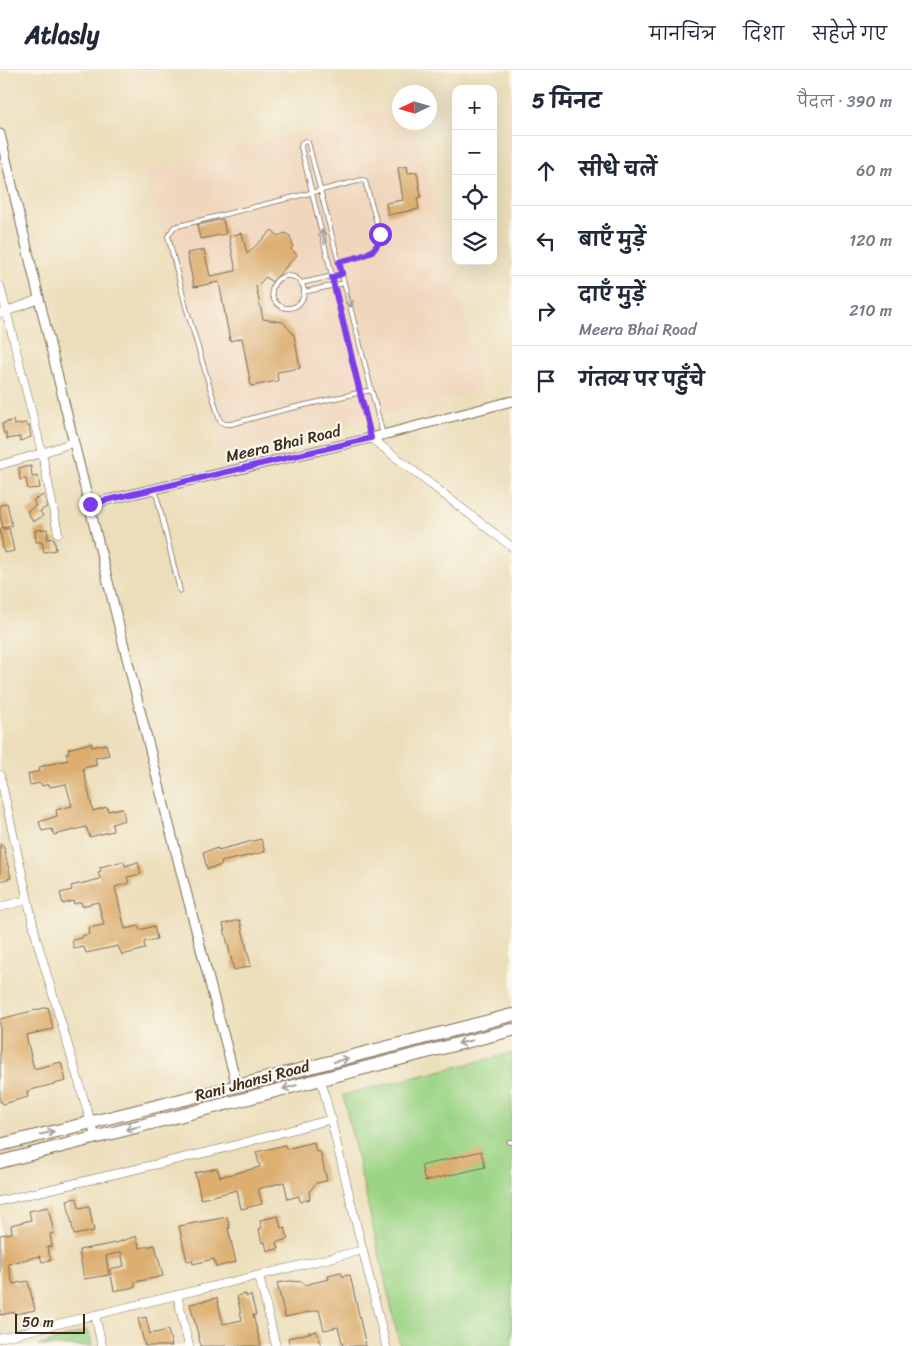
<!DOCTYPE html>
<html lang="hi">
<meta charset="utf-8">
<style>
body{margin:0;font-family:Sriracha,"Playpen Sans Deva",sans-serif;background:#f6f6f7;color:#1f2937}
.controls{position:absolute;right:15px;top:15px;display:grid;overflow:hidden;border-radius:10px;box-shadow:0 5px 20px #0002}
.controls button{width:45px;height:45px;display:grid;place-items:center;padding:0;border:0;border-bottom:1px solid #e0e1e3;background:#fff;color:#1f2937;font:25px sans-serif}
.compass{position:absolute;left:392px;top:15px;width:45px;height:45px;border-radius:50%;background:#fff;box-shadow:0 5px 20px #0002;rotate:266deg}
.scale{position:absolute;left:15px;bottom:12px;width:70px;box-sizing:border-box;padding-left:5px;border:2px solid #3b2a1e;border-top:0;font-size:14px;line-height:18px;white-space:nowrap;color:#3b2a1e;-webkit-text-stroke:4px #fbf7ec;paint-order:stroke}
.stop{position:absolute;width:15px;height:15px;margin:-11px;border:4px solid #7c3aed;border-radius:50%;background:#fff}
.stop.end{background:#7c3aed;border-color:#fff;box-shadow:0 1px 5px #0008}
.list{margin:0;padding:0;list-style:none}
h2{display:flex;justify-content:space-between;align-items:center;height:65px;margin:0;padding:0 20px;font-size:21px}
h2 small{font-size:16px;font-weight:400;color:#747a83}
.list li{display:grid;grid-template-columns:32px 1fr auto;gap:15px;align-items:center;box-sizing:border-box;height:70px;padding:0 20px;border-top:1px solid #e0e1e3}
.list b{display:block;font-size:19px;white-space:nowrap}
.list p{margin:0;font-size:16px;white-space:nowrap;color:#747a83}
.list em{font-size:16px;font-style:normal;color:#747a83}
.icon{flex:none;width:28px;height:28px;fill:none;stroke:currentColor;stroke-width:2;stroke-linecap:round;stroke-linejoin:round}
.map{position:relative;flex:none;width:512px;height:1276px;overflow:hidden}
header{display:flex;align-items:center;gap:30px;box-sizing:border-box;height:70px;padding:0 25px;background:#fff;border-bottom:1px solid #e0e1e3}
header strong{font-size:24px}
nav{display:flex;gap:28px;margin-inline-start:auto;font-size:18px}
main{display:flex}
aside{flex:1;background:#fff}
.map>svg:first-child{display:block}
</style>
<header>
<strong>Atlasly</strong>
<nav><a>मानचित्र</a><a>दिशा</a><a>सहेजे गए</a></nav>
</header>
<main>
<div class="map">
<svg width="512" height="1276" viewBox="0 0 512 1276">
<rect width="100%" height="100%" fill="#fbf7ec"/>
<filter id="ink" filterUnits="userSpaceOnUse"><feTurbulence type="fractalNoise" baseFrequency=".02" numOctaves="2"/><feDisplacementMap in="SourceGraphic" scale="10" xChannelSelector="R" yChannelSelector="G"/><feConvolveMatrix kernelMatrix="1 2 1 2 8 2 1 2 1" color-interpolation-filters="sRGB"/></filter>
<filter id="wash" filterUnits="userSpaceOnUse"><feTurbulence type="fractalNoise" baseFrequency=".0096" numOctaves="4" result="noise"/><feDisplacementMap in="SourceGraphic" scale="20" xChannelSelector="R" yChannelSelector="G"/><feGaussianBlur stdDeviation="1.12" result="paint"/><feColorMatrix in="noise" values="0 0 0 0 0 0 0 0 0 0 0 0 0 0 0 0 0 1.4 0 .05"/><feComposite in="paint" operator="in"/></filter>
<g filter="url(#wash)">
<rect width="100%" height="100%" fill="#ecdeba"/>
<!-- built -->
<path fill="#f0d6bc" d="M 399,39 L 400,52 L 414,53 L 482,319 L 388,344 L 383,340 L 365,345 L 361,351 L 221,385 L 146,101 Z"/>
<!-- green -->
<path fill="#9cd486" stroke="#6c7f52" d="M 512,983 L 512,1276 L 400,1276 L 343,1025 Z
M 88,1260 L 92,1276 L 38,1276 Z"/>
<g id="blocks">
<!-- building -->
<path fill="#dcaf71" d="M 407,96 L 408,103 L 417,102 L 421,127 L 417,128 L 419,139 L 388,145 L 386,133 L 403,130 L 398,98 Z
M 223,149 L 226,164 L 200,169 L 197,155 Z
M 272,160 L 278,166 L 285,163 L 290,166 L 293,176 L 291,179 L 297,185 L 272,212 L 266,207 L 256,217 L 263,249 L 283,252 L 294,265 L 300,298 L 277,302 L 278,311 L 251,316 L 242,268 L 230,271 L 219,212 L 194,217 L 187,183 L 204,180 L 210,206 L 236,201 L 229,166 L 242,163 L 247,184 Z
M 13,350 L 14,355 L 26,353 L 27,356 L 29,356 L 31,367 L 20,371 L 20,367 L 7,369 L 6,363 L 4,364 L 2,354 Z
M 31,396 L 32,407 L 38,406 L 40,418 L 28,419 L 26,409 L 20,410 L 19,398 Z
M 44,425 L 47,437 L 40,441 L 43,446 L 33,452 L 27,441 L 36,436 L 33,430 Z
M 7,433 L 12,456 L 3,458 L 0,445 L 0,435 Z
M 9,458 L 14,481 L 4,483 L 0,460 Z
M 47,459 L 48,469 L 54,468 L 56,480 L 44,482 L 42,472 L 36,472 L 35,460 Z
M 91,673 L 92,677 L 106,674 L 109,685 L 95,688 L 97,695 L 83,698 L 93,741 L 107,737 L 108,741 L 122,738 L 125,750 L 112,754 L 113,761 L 90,767 L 86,757 L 54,765 L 52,759 L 42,761 L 39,752 L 57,746 L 56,740 L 72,736 L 66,714 L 50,717 L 49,714 L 42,716 L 41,713 L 30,715 L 28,704 L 40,701 L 39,697 L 68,690 L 66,683 L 69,683 L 68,679 Z
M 261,769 L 265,782 L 221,792 L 222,795 L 207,799 L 203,782 L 218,778 L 218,780 Z
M 0,775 L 3,775 L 11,808 L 0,811 Z
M 124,791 L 125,796 L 138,792 L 141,804 L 127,807 L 129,813 L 115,817 L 125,859 L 139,856 L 140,860 L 154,856 L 157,869 L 144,872 L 145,879 L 122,885 L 118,876 L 86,883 L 84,877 L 74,879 L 72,870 L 82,868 L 82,866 L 89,864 L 88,858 L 104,855 L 98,832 L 82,836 L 81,832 L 74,834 L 73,831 L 63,834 L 60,823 L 72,820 L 71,816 L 100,809 L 98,802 L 101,801 L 100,797 Z
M 240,850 L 251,896 L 234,900 L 223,854 Z
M 48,937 L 53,959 L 26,965 L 34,999 L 61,992 L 66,1011 L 27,1021 L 28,1027 L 3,1034 L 2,1032 L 0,1032 L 0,949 Z
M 314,1072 L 316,1082 L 320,1081 L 327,1111 L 316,1113 L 309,1122 L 310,1129 L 300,1132 L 299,1126 L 288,1129 L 284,1112 L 258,1119 L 262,1134 L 241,1139 L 237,1120 L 201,1129 L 195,1103 L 217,1098 L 220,1107 L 260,1097 L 256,1082 L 285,1075 L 286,1079 Z
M 481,1081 L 485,1097 L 425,1111 L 421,1096 Z
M 77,1128 L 79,1138 L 89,1136 L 94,1161 L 74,1165 L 67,1130 Z
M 48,1137 L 54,1163 L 50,1164 L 52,1176 L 47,1177 L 51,1190 L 42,1192 L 40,1186 L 8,1194 L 13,1214 L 28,1211 L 35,1240 L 15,1244 L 15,1242 L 0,1245 L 0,1165 L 12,1163 L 11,1155 L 31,1150 L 29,1141 Z
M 278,1146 L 281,1158 L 285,1157 L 288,1169 L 277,1172 L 279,1179 L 267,1181 L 265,1172 L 262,1173 L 259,1159 L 262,1158 L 260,1150 Z
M 227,1147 L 230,1158 L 228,1158 L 236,1192 L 216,1197 L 214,1189 L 193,1194 L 192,1190 L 187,1191 L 179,1156 Z
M 136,1166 L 140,1178 L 155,1175 L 163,1206 L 135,1212 L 135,1217 L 114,1221 L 110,1199 L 124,1196 L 121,1182 L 106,1186 L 109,1205 L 84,1209 L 79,1180 L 116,1173 Z
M 341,1202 L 342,1206 L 350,1205 L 366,1276 L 343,1276 L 338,1257 L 324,1260 L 319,1240 L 285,1247 L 277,1213 L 290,1211 L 303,1212 L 304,1215 L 329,1209 L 328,1205 Z
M 246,1224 L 246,1227 L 251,1225 L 256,1245 L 253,1245 L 261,1276 L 201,1276 L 190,1234 L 217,1228 L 223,1254 L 242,1250 L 237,1226 Z
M 146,1247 L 150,1264 L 168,1260 L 172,1276 L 145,1276 L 138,1249 Z
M 317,1261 L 321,1276 L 290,1276 L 288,1268 Z"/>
</g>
</g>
<g filter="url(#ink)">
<use href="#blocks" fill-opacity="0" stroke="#796955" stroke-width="1"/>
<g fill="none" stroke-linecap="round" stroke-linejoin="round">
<defs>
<path id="service" d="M 339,192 C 356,187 380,186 380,164 L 365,111 L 362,110 L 174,157 L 168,166 L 186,237 L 220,351 L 225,354 L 231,354 L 283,340 L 371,320
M272 222a16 16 0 1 1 32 0a16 16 0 1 1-32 0Z
M 301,213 L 342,204
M 304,222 L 344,213
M 371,368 L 301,77 L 302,73 L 305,71 L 308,72 L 383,365
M 155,419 L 180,521
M 509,1072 L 512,1072"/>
<path id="minor" d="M 0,216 L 42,383 L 58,463
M 0,244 L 39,229
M 371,368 L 512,477
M 0,395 L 42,383 L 74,372
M 0,705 L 37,871 L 91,1053 L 96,1067
M 0,837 L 28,830
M 321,1009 L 386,1276
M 0,1131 L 221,1079 L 332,1049
M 259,1206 L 276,1276
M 177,1225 L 189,1276
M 95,1245 L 102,1276
M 0,1268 L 363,1180"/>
<path id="tertiary" d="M 0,64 C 75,382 153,700 237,1016
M 90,434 L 371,368 L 512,331"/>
<path id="trunk" d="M 0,1075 L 237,1016 L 512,945
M 0,1092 L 512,960"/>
</defs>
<!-- service casing -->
<use href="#service" stroke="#796955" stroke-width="5.5"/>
<!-- minor casing -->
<use href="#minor" stroke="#796955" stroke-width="9"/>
<!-- tertiary casing -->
<use href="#tertiary" stroke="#796955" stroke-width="11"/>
<!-- trunk casing -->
<use href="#trunk" stroke="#796955" stroke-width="14"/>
<!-- service -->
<use href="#service" stroke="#fff" stroke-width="4"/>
<!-- minor -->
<use href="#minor" stroke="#fff" stroke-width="8"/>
<!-- tertiary -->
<use href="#tertiary" stroke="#fff" stroke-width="9"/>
<!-- trunk -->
<use href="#trunk" stroke="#fff" stroke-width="12"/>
</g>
<!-- one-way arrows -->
<defs><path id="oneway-shaft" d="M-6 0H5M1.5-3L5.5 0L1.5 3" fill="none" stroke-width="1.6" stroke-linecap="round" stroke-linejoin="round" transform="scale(1.25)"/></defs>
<g stroke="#a79f9a">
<use href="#oneway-shaft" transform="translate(323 167) rotate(-103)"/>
<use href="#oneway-shaft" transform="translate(349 230) rotate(76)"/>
<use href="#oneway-shaft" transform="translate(465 972) rotate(166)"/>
<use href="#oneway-shaft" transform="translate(341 990) rotate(-15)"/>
<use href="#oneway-shaft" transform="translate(290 1017) rotate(165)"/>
<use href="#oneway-shaft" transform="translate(133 1058) rotate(166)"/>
<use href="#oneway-shaft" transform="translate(47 1063) rotate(-14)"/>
</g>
</g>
<g fill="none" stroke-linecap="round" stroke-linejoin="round" filter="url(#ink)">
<!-- route -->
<path stroke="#7c3aed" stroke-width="6" d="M 90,434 L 371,368 L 332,207 L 342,204 L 339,192 C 356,187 380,186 380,164"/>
</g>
<g text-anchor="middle" stroke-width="4.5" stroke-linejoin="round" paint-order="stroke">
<!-- street labels -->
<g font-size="16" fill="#3b2a1e" stroke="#fbf7ec">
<text transform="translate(283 373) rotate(-13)" y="6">Meera Bhai Road</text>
<text transform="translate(252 1010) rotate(-15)" y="6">Rani Jhansi Road</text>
</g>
</g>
</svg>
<div class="controls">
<button>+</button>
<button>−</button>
<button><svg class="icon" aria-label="locate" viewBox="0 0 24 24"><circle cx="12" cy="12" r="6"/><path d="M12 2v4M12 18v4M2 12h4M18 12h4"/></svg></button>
<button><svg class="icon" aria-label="layers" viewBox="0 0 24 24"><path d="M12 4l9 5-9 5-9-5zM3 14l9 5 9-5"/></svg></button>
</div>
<svg class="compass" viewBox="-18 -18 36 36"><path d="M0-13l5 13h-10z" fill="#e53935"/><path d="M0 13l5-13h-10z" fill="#747a83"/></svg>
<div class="scale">50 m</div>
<div class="stop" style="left:380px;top:164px"></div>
<div class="stop end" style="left:90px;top:434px"></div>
</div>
<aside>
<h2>5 मिनट<small>पैदल · 390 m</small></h2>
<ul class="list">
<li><svg class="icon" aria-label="ahead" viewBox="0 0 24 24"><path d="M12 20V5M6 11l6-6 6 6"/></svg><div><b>सीधे चलें</b></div><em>60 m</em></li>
<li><svg class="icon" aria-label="left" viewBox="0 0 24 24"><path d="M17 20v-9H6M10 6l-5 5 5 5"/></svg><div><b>बाएँ मुड़ें</b></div><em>120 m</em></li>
<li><svg class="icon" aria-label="right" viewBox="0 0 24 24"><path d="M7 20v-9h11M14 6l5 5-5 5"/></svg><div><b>दाएँ मुड़ें</b><p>Meera Bhai Road</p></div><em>210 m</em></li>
<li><svg class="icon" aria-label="arrive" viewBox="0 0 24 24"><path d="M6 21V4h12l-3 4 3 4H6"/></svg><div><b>गंतव्य पर पहुँचे</b></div></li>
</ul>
</aside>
</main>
